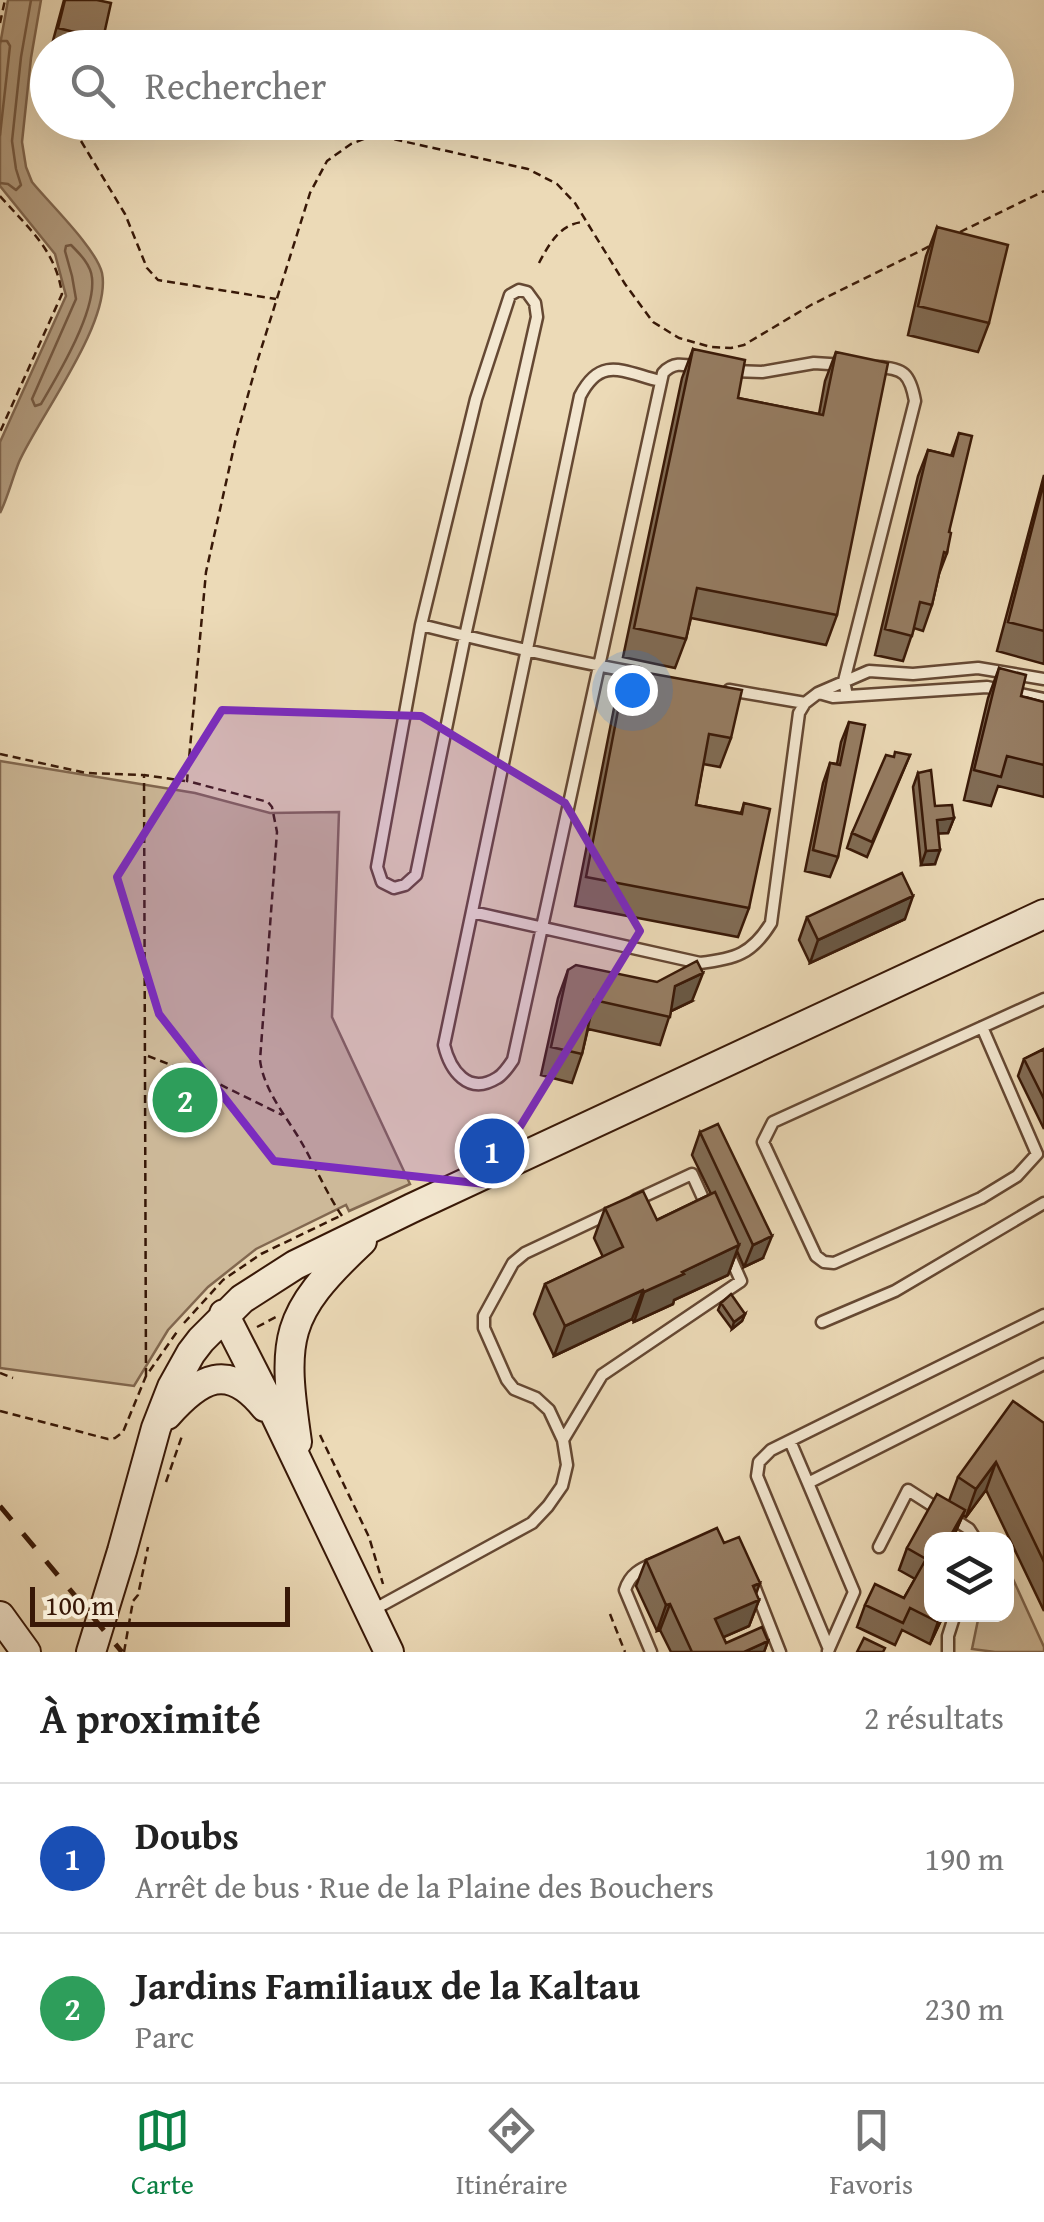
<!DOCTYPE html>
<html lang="fr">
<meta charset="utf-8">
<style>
body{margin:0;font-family:"Gentium Book Plus",serif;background:#f2f2f2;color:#222}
.controls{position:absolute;right:30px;bottom:30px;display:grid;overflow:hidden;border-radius:20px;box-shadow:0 10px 40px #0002}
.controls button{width:90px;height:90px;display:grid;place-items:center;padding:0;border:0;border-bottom:2px solid #e0e0e0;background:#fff;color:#222;font:50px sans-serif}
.scale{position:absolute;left:30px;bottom:25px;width:260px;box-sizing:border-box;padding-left:10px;border:5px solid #381807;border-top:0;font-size:28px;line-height:35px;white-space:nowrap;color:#381807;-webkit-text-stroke:8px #f3e7d0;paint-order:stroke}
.you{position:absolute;left:632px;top:690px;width:35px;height:35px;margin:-25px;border:8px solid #fff;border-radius:50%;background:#1a73e8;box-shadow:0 0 0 15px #1a73e833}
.badge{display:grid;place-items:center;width:65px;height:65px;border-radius:50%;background:#0b8043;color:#fff;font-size:32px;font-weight:700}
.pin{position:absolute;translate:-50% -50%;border:5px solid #fff;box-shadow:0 2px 10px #0006}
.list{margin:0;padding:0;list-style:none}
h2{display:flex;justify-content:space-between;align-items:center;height:130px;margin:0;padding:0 40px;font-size:42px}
h2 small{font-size:32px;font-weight:400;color:#767676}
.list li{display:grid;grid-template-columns:65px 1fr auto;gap:30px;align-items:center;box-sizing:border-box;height:150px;padding:0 40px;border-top:2px solid #e0e0e0}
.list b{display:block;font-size:38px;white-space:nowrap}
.list p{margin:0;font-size:32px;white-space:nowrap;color:#767676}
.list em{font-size:32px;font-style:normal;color:#767676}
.icon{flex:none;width:55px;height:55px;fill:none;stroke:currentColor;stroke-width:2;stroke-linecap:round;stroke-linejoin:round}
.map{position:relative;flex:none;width:1044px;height:1652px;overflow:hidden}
.search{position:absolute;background:#fff;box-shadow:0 10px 40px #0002;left:30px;right:30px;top:30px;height:110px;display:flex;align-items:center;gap:25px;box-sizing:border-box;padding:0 35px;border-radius:55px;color:#767676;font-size:38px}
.sheet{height:430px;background:#fff}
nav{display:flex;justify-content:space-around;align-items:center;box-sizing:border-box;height:140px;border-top:2px solid #e0e0e0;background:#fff;font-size:28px;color:#767676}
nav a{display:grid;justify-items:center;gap:5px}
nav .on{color:#0b8043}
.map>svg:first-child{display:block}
</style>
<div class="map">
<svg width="1044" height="1652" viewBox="0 0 1044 1652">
<rect width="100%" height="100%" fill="#ecdab7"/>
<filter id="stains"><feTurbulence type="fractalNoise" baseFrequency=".002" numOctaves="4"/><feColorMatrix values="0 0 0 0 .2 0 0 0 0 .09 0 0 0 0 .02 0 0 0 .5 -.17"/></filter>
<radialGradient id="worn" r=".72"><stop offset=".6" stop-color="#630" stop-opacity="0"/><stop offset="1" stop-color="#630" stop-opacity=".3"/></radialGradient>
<!-- green -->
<path fill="#cdb999" stroke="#826850" stroke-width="2.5" d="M 0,761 L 195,793 L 270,813 L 339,812 L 332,1017 L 410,1184 L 349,1211 L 346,1205 L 256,1249 L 208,1287 L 168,1330 L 134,1386 L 0,1368 Z
M 1007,1566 L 1044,1647 L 1044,1652 L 995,1652 L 972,1649 L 979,1615 L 1006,1614 Z"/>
<!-- water -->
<path fill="#af987b" stroke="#7f654d" stroke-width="2.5" d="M 8,0 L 41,0 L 31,58 L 22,142 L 26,167 L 32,182 C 49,203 96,248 102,273 C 112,322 39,417 19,462 C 12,479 8,497 0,513 L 0,442 L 66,296 L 55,254 L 0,186 L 0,45 Z"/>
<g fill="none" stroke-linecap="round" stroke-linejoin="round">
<!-- shore -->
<path stroke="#745841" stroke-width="2.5" d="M 0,41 L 7,41 L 10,46 L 0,135
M 0,183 L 8,184 L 16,190 L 21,185 L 16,169 L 12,141 L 21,57 L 31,0
M 71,245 C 80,254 91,265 92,278 C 96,312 58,375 41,404 L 35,406 L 32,399 L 76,299 L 72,276 L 65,251 L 66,246 Z"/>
<defs>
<path id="lane" d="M 733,371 L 762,372 L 814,363 L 845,365
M 660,381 C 623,372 601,355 580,396 L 444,1045 C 450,1070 468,1096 497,1078 C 503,1075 509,1066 513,1060 L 663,373 C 673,362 682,364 696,367
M 421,625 L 476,399 L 510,295 L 519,290 L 527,292 L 535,303 L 537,317 L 465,636 L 416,875 L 405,885 L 394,888 L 382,882 L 377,867 L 421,625 C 493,643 565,660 638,673
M 729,690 L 805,703
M 819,693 L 833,697 L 987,687 L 1044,699
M 847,696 L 844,681 L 915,401 C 910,374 904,368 877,367
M 472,912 L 700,963 C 735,959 752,954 771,923 L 799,713 L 805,703 L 818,693 L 869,671 L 913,674 L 978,668 L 1044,679
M 982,1027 L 1037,1154 L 1017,1176 L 981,1198 L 834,1263 L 824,1262 L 816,1256 L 763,1142 L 773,1122 L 1044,999
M 636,1200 L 692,1174 L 707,1207
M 822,1322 L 895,1291 L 1044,1203
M 563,1440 L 602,1375 L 741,1281 L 729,1254
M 790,1441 L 808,1483
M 879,1547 L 908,1490 L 969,1529 L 976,1540
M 753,1583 L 780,1652
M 373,1610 L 532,1523 L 548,1506 L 562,1486 L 567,1465 L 563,1440 L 549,1410 L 536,1398 L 514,1389 L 507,1380 L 484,1328 L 484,1316 L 513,1263 L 525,1253 L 612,1212
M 829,1649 L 757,1476 L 759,1462 L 771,1450 L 1044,1315
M 828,1651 L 854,1592 L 808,1483 L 1044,1364
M 651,1652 L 625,1590 C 630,1574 640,1569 655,1563
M 948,1652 L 948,1636 L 955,1614"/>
<path id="secondary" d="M 224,1314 L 272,1408 L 389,1652
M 167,1415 C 200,1378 228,1361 265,1407
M 297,1442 C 282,1338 283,1315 362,1241
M 0,1616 L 26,1652
M 91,1652 L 122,1551 L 156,1428 L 172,1387 L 191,1353 L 201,1340 L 242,1299 L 295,1265 L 412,1208 L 1044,914"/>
</defs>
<!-- lane casing -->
<use href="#lane" stroke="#654833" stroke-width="15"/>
<!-- secondary casing -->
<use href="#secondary" stroke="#381807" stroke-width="32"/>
<!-- path -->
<path stroke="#381807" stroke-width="2.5" stroke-dasharray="8 5" stroke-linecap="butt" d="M 0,23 L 5,0
M 81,141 L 125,214 L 147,268 L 158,280 L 276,299
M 0,196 C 28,228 56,250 62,294 L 0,432
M 960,232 L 1044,191
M 539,263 C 549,244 560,224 583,222
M 0,754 L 86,773 L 143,775
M 148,1056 L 217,1083 L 282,1115
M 342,1216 C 327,1194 316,1168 303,1145 C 288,1118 264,1092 260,1060 L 277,832 L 272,807 L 268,802 L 187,781 L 206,572 L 236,438 L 258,359 L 310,193 L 327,161 L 351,144 L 369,137 L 384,137 L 528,169 L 557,184 L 575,203 L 625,284 L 653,322 L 679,338 L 711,347 L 731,348 L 744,345 L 811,305 L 930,246
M 184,1323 L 223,1280 L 261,1254 L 340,1216
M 257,1327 L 276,1317
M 0,1373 L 13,1378
M 146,1376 L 144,775 L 185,781
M 0,1411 L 108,1439 L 115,1438 L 123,1432 L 146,1376 L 179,1329
M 320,1435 L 369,1537 L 383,1584
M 166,1482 L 183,1433
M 610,1614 L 625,1652
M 124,1652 L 133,1601 L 138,1595 L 148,1547"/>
<!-- lane -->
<use href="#lane" stroke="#f3e7d0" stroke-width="10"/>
<!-- secondary -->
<use href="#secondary" stroke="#f3e7d0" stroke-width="28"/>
<!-- rail -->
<path stroke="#381807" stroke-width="5" stroke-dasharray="18 18" stroke-linecap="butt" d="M 0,1506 L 122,1652"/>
</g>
<!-- wall -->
<path fill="#816c55" stroke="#381807" stroke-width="2.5" d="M 64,0 L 97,0 L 103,39 L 99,48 L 51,48 Z
M 937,227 L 989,323 L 978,352 L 908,335 L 926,256 Z
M 693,349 L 738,398 L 819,414 L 825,381 L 836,352 L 837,615 L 826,645 L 691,618 L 686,639 L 675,668 L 623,657 L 682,378 Z
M 959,433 L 947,553 L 939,574 L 932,605 L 923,631 L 914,628 L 903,661 L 875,655 L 918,476 L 928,450 L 951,456 Z
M 1044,475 L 1044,664 L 997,651 Z
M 999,668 L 1021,696 L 1044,702 L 1044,797 L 998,786 L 991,806 L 964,800 L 988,698 Z
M 626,669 L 731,738 L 720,767 L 703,764 L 696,805 L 741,813 L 744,803 L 749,908 L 738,937 L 575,906 L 616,698 Z
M 849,722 L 838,857 L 830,877 L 805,871 L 823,783 L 830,763 L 837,764 L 841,742 Z
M 910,755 L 867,857 L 847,848 L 852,833 L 893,757 Z
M 918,773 L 935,806 L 954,818 L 948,833 L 938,833 L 935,864 L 921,865 L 913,787 Z
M 807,917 L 905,919 L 810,963 L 799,940 Z
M 568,970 L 692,1001 L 671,1011 L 660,1045 L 588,1029 L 582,1054 L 572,1083 L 541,1075 L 558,998 Z
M 1044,1049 L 1044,1129 L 1018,1076 L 1024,1059 Z
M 700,1132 L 763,1258 L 744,1267 L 737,1251 L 728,1275 L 674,1300 L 673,1304 L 634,1322 L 632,1319 L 554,1356 L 534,1314 L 545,1284 L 603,1257 L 594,1238 L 605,1208 L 657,1220 L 711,1194 L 692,1155 Z
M 721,1303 L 745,1314 L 742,1321 L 732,1329 L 718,1310 Z
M 1044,1423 L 1044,1611 L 986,1490 L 966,1517 L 963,1515 L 952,1540 L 932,1540 L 944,1614 L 930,1644 L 902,1630 L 895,1645 L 857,1627 L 865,1605 L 904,1598 L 915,1579 L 899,1570 L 907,1548 L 949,1501 L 958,1477 Z
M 724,1543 L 759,1600 L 749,1626 L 723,1637 L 726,1643 L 768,1641 L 764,1652 L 671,1652 L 660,1630 L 657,1631 L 636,1586 L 646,1560 Z"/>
<!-- shaded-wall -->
<path fill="#695845" stroke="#381807" stroke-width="2.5" d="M 954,818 L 948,833 L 932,834 L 937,820 Z
M 940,850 L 935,864 L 921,865 L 926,851 Z
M 913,896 L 905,919 L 810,963 L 818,940 Z
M 703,973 L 692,1001 L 665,1014 L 675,986 Z
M 772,1236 L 763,1258 L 744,1267 L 753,1245 Z
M 739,1245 L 728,1275 L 674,1300 L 673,1304 L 634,1322 L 644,1292 L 682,1272 Z
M 643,1290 L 632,1319 L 554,1356 L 565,1326 Z
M 745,1314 L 742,1321 L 732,1329 L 734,1322 Z
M 996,1462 L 986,1490 L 966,1517 L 976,1489 Z
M 965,1510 L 952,1540 L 948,1540 Z
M 760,1583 L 753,1602 L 759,1600 L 749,1626 L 706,1645 L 715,1619 L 753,1586 Z
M 670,1604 L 660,1630 L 657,1631 L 666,1605 Z
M 941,1614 L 944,1614 L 930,1644 L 938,1622 Z
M 768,1641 L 764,1652 L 744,1652 Z"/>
<!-- building -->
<path fill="#967d63" stroke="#381807" stroke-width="2.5" d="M 65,0 L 97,0 L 111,3 L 103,39 L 58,28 Z
M 937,227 L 1008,245 L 989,323 L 918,306 Z
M 693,349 L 745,360 L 738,398 L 823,415 L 836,352 L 888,363 L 837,615 L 697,588 L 686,639 L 634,628 Z
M 959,433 L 972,436 L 949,532 L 951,533 L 947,553 L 944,552 L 932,605 L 920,602 L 912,636 L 885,629 L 928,450 L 953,456 Z
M 1044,482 L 1044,631 L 1008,622 Z
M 999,668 L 1026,675 L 1021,696 L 1044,702 L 1044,765 L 1007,756 L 1001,777 L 974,770 Z
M 626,669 L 742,690 L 731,738 L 709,734 L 696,805 L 742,814 L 744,803 L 770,809 L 749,908 L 586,877 Z
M 849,722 L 865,725 L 838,857 L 813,850 L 830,763 L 840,765 Z
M 895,752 L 910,755 L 872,842 L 852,833 L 886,755 L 894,757 Z
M 931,770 L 935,806 L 952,805 L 954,818 L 937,820 L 940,850 L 926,851 L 918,773 Z
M 902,873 L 913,896 L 818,940 L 807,917 Z
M 697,961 L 703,973 L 675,986 L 670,1017 L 594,1000 L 582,1054 L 551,1047 L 568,970 L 576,965 L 657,982 Z
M 1044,1049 L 1044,1099 L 1024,1059 Z
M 718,1124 L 772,1236 L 753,1245 L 700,1132 Z
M 643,1191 L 657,1220 L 715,1192 L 739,1245 L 682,1272 L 684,1274 L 644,1292 L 643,1290 L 565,1326 L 545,1284 L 623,1247 L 605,1208 Z
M 731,1294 L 745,1314 L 734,1322 L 721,1303 Z
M 1013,1401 L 1044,1423 L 1044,1562 L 996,1462 L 976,1489 L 958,1477 Z
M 937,1494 L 965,1510 L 948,1540 L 932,1540 L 932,1614 L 941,1614 L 938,1622 L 910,1608 L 903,1623 L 865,1605 L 875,1584 L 904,1598 L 926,1559 L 907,1548 Z
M 717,1528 L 724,1543 L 739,1537 L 760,1583 L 753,1586 L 759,1600 L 715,1619 L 726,1643 L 762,1627 L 768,1641 L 744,1652 L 692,1652 L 670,1604 L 666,1605 L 646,1560 Z
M 864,1638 L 885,1648 L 883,1652 L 857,1652 Z"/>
<!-- marked area -->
<path fill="#7b2cbf" fill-opacity="0.2" stroke="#7b2cbf" stroke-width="8" stroke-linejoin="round" d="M 222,710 L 421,716 L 565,803 L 640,931 L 485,1184 L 274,1161 L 159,1014 L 117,877 Z"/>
<rect width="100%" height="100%" filter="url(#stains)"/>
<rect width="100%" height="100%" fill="url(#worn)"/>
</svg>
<div class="controls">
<button><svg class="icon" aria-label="layers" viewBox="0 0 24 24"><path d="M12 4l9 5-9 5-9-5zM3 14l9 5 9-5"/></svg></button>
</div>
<div class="scale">100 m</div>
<div class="you"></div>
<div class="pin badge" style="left:492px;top:1151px;background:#1a4fb4">1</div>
<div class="pin badge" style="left:185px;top:1100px;background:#2e9e5b">2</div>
<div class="search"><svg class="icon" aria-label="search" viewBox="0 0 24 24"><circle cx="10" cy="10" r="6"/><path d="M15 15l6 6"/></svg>Rechercher</div>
</div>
<section class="sheet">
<h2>À proximité<small>2 résultats</small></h2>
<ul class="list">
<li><span class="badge" style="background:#1a4fb4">1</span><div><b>Doubs</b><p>Arrêt de bus · Rue de la Plaine des Bouchers</p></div><em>190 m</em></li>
<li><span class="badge" style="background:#2e9e5b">2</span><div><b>Jardins Familiaux de la Kaltau</b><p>Parc</p></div><em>230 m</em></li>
</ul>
</section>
<nav>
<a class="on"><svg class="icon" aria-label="map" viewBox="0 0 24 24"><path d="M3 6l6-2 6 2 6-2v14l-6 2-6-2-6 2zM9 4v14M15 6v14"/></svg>Carte</a>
<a><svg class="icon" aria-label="directions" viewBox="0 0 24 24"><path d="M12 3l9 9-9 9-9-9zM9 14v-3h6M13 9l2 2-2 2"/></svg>Itinéraire</a>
<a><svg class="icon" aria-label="saved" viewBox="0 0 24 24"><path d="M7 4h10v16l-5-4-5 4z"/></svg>Favoris</a>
</nav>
